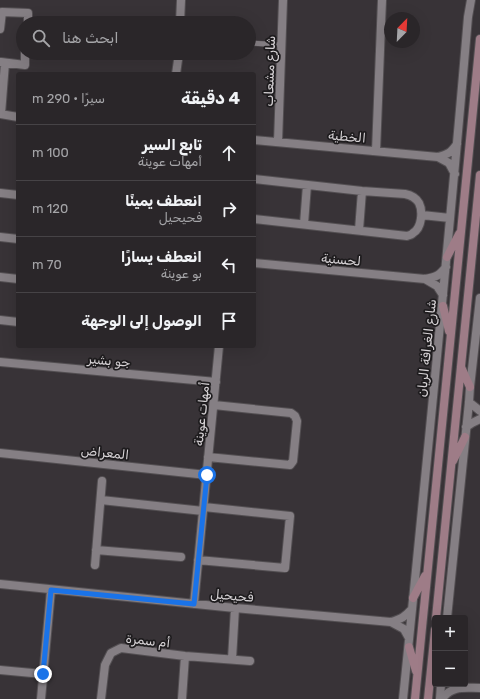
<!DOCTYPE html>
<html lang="ar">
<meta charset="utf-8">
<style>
body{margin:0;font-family:Rubik,Cairo,sans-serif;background:#363235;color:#f1f3f6;direction:rtl}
.controls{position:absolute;right:12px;bottom:12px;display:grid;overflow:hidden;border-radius:4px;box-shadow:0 4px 16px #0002}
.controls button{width:36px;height:36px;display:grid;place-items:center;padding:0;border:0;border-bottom:1px solid #464346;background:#2a2629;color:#f1f3f6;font:20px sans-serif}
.compass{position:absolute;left:384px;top:12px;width:36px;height:36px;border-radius:50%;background:#2a2629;box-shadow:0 4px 16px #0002;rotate:24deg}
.stop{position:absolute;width:12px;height:12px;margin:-9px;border:3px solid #1a73e8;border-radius:50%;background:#fff}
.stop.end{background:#1a73e8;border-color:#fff;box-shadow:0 1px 4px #0008}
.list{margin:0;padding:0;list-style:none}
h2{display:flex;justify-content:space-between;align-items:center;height:52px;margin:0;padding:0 16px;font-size:17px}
h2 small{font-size:13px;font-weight:400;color:#a5a5a8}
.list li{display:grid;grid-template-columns:26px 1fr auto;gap:12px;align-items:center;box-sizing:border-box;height:56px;padding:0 16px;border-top:1px solid #464346}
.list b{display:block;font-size:15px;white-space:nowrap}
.list p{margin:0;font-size:13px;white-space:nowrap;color:#a5a5a8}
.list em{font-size:13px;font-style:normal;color:#a5a5a8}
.icon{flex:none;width:22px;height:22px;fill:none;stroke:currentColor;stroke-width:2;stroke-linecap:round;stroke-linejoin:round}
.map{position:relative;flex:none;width:480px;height:699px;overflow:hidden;direction:ltr}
.search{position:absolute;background:#2a2629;box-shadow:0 4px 16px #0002;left:16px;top:16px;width:240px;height:44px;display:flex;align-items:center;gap:10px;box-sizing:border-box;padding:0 14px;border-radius:22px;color:#a5a5a8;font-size:15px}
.panel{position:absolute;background:#2a2629;box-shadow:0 4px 16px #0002;left:16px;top:72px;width:240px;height:276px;border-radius:4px;direction:rtl}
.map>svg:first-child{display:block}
</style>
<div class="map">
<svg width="480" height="699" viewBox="0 0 480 699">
<rect width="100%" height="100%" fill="#383337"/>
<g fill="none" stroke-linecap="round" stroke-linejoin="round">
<defs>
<path id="lane" d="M 249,43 L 282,45"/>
<path id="street" d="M 180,23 L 181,0
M 0,29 L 2,12 L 28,13 L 28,23
M 1,62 L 25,65 L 25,53
M 176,74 L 179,53
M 0,114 L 18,117
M 1,114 L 5,63
M 254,140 L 438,157 C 448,154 451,153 457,144
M 278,142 L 283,0
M 376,151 L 382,0
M 438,157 L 449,163 L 455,174
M 254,179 L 362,191 L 405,194 C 410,195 416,198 419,203 C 423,211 422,228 413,233 C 412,235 409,235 407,236 L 254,219
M 0,193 L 18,195
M 422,215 L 450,218
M 304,224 L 307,185
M 359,230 L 362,191
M 0,237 L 18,239
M 254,263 L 425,279 C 436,277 439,276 446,267
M 0,277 L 18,279
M 425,279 L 437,286 L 443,295
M 0,320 L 18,322
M 0,362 L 216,382
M 469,402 L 480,411
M 466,427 L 472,423 L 480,419
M 0,453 L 207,475
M 208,457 L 290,465 L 293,461 L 297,421 L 295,416 L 291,413 L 214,405
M 101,500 L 203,511
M 96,550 L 181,557
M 198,560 L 285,568 L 290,516 L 204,507
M 95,565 L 102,481
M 0,584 L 235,608 L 391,622 C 401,619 405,617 412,609
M 194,604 L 219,346
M 447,618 L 469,402 L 470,387 L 480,298
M 391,622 L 404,629 L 409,638
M 232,659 L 235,608
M 0,670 L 43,674
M 41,699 L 51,590
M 101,699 L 105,665 L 111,653 L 121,648 L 185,656 L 250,661
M 182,699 L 185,656
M 403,699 C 426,472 449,244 468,17 L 471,0
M 440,699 L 441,684
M 442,699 C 452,685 465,688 480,688"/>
<path id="secondary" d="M 447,257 L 459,234
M 443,306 L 449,331
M 461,367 L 470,387
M 453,461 L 465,437
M 413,598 L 425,576
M 436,618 L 480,175
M 409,647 L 416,671
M 415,699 L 480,39
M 428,699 L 435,630"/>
</defs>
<!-- lane casing -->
<use href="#lane" stroke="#534f52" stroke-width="6"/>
<!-- street casing -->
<use href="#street" stroke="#534f52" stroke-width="10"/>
<!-- secondary casing -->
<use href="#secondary" stroke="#534f52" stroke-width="10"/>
<!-- lane -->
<use href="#lane" stroke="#857f84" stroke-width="5"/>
<!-- street -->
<use href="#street" stroke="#857f84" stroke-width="8"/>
<!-- secondary -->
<use href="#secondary" stroke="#9e7c87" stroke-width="8"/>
</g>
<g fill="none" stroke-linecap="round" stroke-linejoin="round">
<!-- route -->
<path stroke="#1a73e8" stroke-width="5" d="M 43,674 L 51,590 L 194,604 L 207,475"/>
</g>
<g text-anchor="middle" stroke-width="3.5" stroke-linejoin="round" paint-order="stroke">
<!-- street labels -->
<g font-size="13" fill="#d7d3d6" stroke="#1e1c1e">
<text transform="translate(269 71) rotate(-88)" y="5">شارع مشعاب</text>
<text transform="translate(347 136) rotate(5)" y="5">الخطية</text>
<text transform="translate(341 259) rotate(5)" y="5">لحسنية</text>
<text transform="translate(426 348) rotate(-84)" y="5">شارع الغرافة الريان</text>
<text transform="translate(109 360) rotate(5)" y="5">جو بشير</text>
<text transform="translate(201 414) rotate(-84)" y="5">أمهات عوينة</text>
<text transform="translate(105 452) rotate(6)" y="5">المعراض</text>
<text transform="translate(232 595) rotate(5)" y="5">فحيحيل</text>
<text transform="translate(148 640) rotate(6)" y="5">أم سمرة</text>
</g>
</g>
</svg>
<div class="controls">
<button>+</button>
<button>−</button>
</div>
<svg class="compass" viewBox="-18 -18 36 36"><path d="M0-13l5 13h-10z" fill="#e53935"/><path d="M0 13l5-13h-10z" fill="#a5a5a8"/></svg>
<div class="stop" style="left:207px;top:475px"></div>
<div class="stop end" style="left:43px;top:674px"></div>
<div class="search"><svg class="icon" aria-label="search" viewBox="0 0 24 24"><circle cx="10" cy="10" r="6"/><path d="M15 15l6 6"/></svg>ابحث هنا</div>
<section class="panel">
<h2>4 دقيقة<small>سيرًا · 290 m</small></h2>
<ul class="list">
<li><svg class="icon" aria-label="ahead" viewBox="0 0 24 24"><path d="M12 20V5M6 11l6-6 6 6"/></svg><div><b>تابع السير</b><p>أمهات عوينة</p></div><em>100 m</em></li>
<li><svg class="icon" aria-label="right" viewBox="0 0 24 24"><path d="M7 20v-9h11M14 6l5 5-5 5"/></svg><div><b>انعطف يمينًا</b><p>فحيحيل</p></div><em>120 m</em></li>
<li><svg class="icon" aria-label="left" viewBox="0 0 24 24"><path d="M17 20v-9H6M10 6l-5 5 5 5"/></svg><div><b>انعطف يسارًا</b><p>بو عوينة</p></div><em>70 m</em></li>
<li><svg class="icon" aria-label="arrive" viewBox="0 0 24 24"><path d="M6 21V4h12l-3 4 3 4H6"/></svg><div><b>الوصول إلى الوجهة</b></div></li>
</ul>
</section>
</div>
